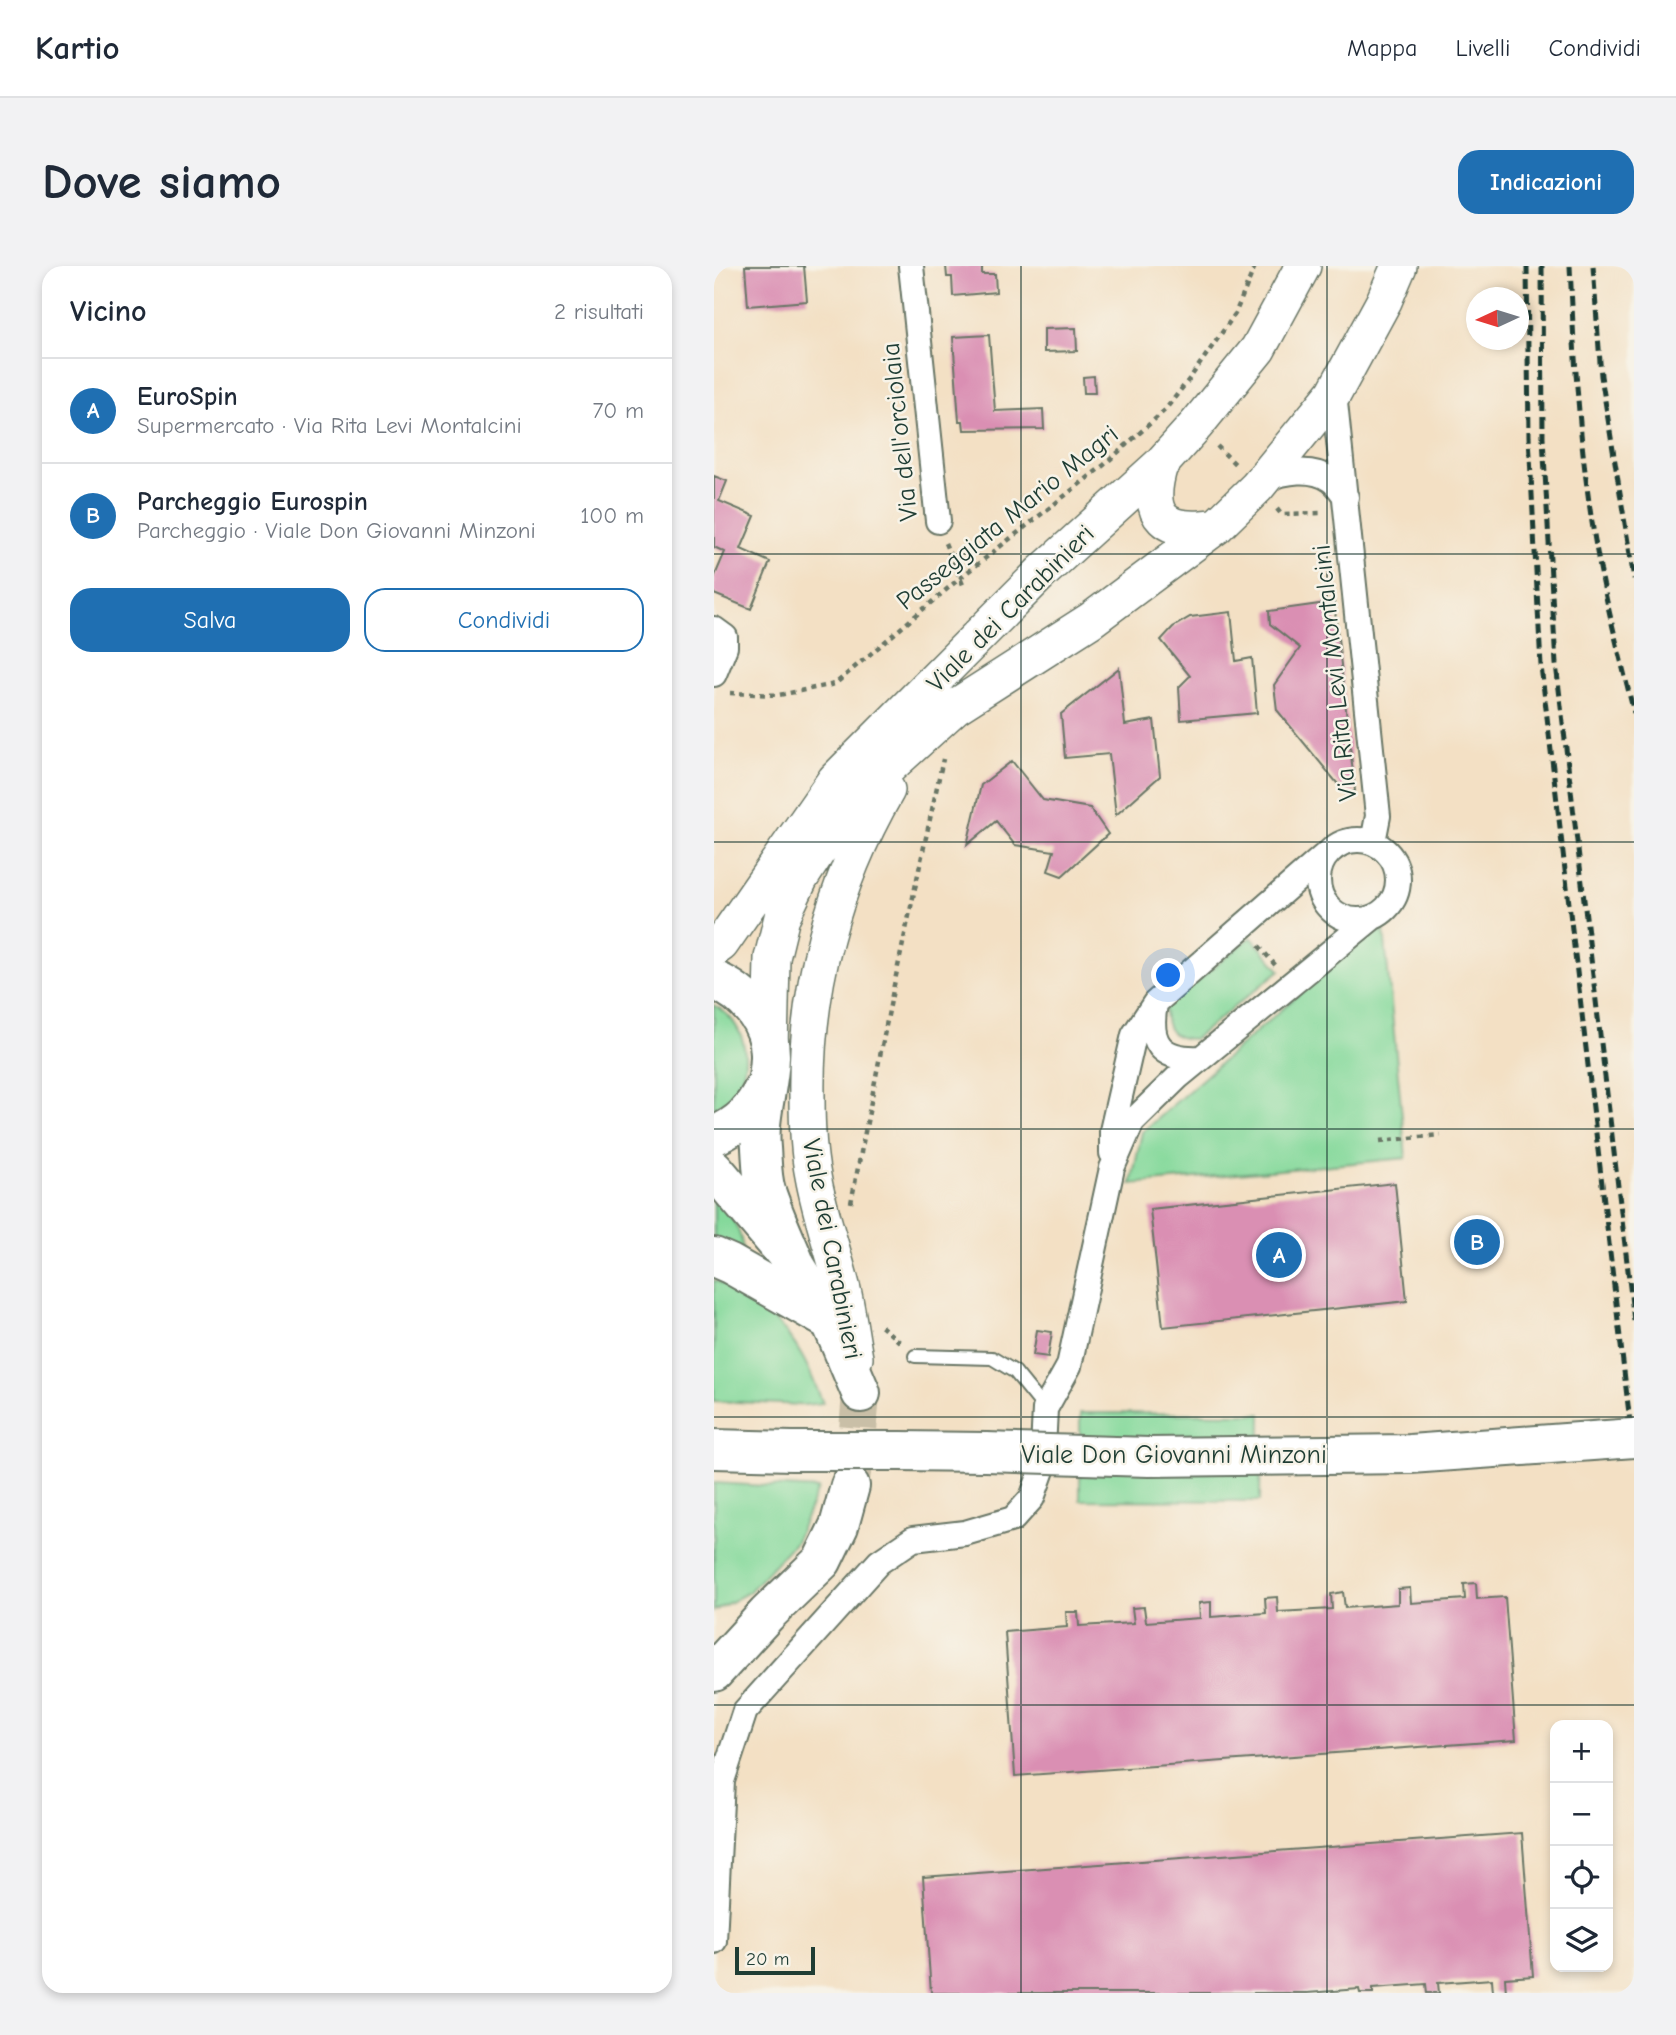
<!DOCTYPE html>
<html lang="it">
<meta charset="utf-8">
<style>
body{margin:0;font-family:"Comic Neue",sans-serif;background:#f2f2f3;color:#1f2937}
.controls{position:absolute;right:21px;bottom:21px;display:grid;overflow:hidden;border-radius:14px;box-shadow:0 4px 10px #0003}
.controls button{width:63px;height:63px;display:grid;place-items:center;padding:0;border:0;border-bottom:2px solid #e0e1e3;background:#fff;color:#1f2937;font:35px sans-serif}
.compass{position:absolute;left:752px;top:21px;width:63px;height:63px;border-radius:50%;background:#fff;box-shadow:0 4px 10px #0003;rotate:266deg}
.scale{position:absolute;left:21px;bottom:18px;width:80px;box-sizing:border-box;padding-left:7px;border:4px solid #1f3d34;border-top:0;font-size:19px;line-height:24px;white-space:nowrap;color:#1f3d34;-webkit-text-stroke:5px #f7f3e8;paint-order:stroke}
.you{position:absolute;left:455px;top:710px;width:24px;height:24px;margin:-18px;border:5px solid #fff;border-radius:50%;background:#1a73e8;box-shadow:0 0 0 10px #1a73e833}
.badge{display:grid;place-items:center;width:46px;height:46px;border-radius:50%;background:#1f6fb2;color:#fff;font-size:23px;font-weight:700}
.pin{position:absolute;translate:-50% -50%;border:4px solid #fff;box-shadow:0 2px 7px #0006}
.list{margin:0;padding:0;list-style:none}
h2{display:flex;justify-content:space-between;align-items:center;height:91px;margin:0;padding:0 28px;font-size:30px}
h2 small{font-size:23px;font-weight:400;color:#747a83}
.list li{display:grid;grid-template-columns:46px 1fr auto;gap:21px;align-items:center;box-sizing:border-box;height:105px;padding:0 28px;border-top:2px solid #e0e1e3}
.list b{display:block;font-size:26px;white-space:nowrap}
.list p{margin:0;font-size:23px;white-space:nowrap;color:#747a83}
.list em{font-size:23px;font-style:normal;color:#747a83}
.actions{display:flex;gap:14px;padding:21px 28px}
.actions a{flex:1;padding:16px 0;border:2px solid #1f6fb2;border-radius:21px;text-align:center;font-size:24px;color:#1f6fb2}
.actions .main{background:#1f6fb2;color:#fff}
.icon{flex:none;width:38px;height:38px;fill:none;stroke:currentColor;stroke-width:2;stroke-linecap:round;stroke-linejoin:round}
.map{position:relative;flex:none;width:920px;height:1727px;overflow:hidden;border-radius:21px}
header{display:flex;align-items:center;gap:42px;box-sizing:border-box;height:98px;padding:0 35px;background:#fff;border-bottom:2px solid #e0e1e3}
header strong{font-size:33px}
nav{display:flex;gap:38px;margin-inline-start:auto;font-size:24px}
.intro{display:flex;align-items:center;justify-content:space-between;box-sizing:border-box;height:168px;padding:0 42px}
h1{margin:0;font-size:49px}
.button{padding:18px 32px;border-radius:21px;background:#1f6fb2;color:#fff;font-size:24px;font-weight:700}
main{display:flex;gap:42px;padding:0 42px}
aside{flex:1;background:#fff;border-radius:21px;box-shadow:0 4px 10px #0003}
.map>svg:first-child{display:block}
</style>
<header>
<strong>Kartio</strong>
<nav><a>Mappa</a><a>Livelli</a><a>Condividi</a></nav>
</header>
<div class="intro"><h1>Dove siamo</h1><a class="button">Indicazioni</a></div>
<main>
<aside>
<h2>Vicino<small>2 risultati</small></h2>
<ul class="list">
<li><span class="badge">A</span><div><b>EuroSpin</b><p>Supermercato · Via Rita Levi Montalcini</p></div><em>70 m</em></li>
<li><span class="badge">B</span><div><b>Parcheggio Eurospin</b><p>Parcheggio · Viale Don Giovanni Minzoni</p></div><em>100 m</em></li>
</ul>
<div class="actions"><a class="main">Salva</a><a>Condividi</a></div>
</aside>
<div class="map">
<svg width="920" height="1727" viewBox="0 0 920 1727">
<rect width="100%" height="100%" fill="#f7f3e8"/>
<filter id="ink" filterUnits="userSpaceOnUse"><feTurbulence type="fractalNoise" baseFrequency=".0143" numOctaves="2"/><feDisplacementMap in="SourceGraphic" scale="14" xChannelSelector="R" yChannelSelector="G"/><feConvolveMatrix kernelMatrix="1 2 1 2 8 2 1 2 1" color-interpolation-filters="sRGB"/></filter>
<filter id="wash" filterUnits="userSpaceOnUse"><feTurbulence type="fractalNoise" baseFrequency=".00686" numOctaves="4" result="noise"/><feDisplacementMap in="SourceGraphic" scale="28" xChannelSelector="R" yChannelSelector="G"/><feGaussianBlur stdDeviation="1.57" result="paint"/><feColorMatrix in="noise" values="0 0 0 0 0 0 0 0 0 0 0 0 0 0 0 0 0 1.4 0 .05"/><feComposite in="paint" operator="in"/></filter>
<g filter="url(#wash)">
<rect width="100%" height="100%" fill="#f3e0c4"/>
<!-- green -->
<path fill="#85d99b" stroke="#528b68" stroke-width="2" d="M 670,664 L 692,892 L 417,918 L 428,866 L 650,671 Z
M 537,671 L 566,704 L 480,773 C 457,773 451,764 451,741 Z
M 0,739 C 40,760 43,823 0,843 Z
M 0,925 C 12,944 31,965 28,988 L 0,974 Z
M 0,1014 C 36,1027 71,1058 89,1092 C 97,1106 102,1122 109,1137 L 90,1139 L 0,1135 Z
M 366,1147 L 547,1148 L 546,1235 L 366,1234 Z
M 0,1217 L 104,1223 L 81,1276 L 35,1326 L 0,1345 Z"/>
<g id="blocks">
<!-- building -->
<path fill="#da8fb3" d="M 31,0 L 90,0 L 93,35 L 34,40 Z
M 232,0 L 268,0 L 268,8 L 281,8 L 282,26 L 239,30 L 238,11 L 233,11 Z
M 362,62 L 363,85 L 330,86 L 330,63 Z
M 275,69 L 281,145 L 329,143 L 330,163 L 250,164 L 249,155 L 245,155 L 239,71 Z
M 380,110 L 381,127 L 370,127 L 369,111 Z
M 0,210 L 13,215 L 5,235 L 41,250 L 27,283 L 56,296 L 37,343 L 0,328 L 0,312 L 11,286 L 0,281 Z
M 620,336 L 641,525 L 632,528 L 563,444 L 560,419 L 586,382 L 556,358 L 555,345 Z
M 517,346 L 522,395 L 538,392 L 543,447 L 467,454 L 465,421 L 476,410 L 447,374 L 459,361 L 476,351 Z
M 405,402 L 411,459 L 440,454 L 446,510 L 402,549 L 395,488 L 351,492 L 347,448 Z
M 298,495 L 329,534 L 376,542 L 394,568 L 348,610 L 334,605 L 340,585 L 301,579 L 282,555 L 253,579 L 267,519 Z
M 681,917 L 693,1035 L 449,1061 L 436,943 Z
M 323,1064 L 338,1066 L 334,1091 L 319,1089 Z
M 762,1317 L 763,1333 L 791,1331 L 802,1474 L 301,1510 L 291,1366 L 353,1361 L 352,1346 L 364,1346 L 365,1360 L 420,1357 L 418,1342 L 430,1341 L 432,1356 L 486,1352 L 485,1337 L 497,1336 L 497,1351 L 552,1347 L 551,1332 L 563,1331 L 564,1346 L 618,1343 L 617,1328 L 629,1326 L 631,1342 L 684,1338 L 684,1323 L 696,1322 L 697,1337 L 751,1333 L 750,1318 Z
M 808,1567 L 819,1710 L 791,1712 L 792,1727 L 779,1727 L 778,1713 L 724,1717 L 725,1727 L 713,1727 L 712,1718 L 659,1722 L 659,1727 L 646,1727 L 645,1723 L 593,1727 L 217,1727 L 209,1611 Z"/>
</g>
</g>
<g filter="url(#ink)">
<use href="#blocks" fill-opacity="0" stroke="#697666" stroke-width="2"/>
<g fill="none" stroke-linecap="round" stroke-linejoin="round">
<!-- primary-tunnel -->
<path stroke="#c9bfa7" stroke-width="38" stroke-dasharray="38 19" stroke-linecap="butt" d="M 136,1218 L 143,1177 L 147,1127"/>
<defs>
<path id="lane" d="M 201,1090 L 278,1092 L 301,1106 L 331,1143"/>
<path id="street" d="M 197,0 L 224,255
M 620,127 L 664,550 L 659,576
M 550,213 C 571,206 597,200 617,214 C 623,218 628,226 632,231
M 0,363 L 11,371 L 11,381 L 0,408
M604 614a40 40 0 1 1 80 0a40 40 0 1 1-80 0Z
M 441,738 C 434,777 446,794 487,792
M 398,887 L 398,865 L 420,769 L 441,737 L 611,589
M 0,1675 L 8,1515 L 31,1445 L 165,1296 L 199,1273 L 251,1267 L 299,1253 L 318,1232 L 328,1204 L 331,1143 L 355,1100 L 398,902 L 418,856 L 464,811 L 658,652"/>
<path id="secondary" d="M 446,199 C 430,252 451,269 503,260
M 0,683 L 7,678 L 121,514 L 327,307 L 446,199 L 483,158 L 544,83 L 589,0
M 56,784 L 58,692 L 68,651 L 86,613 L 104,585 L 166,509 L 241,441 L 377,354 L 503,260 L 543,221 L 620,127 L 670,35 L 685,0
M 141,1092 C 137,1070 134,1046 129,1024 C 120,986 106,949 99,910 C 94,885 93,857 93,831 C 91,723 119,618 173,524"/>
<path id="primary" d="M 0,714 C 31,727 57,756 56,791 C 55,822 44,851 47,882 C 48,896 48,912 52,925 C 60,950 72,975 82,1000
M 0,870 C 27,858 38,846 51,820
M 0,903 L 82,1000 L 117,1056 L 147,1127
M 0,991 L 16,998 L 111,1052
M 0,1183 L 78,1185
M 185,1185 L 272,1186
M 0,1406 L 53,1348 L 108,1295 L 125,1260 L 136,1220"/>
</defs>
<!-- lane casing -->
<use href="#lane" stroke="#697666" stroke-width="16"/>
<!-- street casing -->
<use href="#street" stroke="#697666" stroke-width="28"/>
<!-- secondary casing -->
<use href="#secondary" stroke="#697666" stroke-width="38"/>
<!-- primary casing -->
<use href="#primary" stroke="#697666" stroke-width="42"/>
<!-- path -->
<path stroke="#697666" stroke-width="4.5" stroke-dasharray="5 5" stroke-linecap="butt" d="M 503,180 L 524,201
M 563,243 L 567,248 L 608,247
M 231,277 L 250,321
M 16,427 L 65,429 L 121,418 L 246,312 L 390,199 L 451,144 L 476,112 L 521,48 L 541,0
M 545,680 L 562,700
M 666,875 L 726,869
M 137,937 L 180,719 L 229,493
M 167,1060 L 187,1077"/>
<!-- lane -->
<use href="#lane" stroke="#fff" stroke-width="12"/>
<!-- street -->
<use href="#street" stroke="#fff" stroke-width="24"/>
<!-- secondary -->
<use href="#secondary" stroke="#fff" stroke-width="35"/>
<!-- primary -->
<use href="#primary" stroke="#fff" stroke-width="38"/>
<!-- rail -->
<path stroke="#1f3d34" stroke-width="5" stroke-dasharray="10 5" stroke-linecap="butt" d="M 813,0 L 815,171 L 827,400 L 920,1190
M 828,0 L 829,172 L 842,398 L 920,1055
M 856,0 C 861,104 867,210 888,312 C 897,357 909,402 920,447
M 879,0 L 887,110 L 920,313"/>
<defs>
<path id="primary-bridge" d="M 78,1185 L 185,1185
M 272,1186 L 435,1191 L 696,1188 L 920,1172"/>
</defs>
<!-- primary-bridge casing -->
<use href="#primary-bridge" stroke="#697666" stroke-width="42" stroke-linecap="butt"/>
<!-- primary-bridge -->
<use href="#primary-bridge" stroke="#fff" stroke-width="38"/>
</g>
</g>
<!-- grid -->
<path fill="none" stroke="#1f3d34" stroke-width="2" stroke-opacity="0.55" d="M 307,0 L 307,1727M 613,0 L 613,1727M 0,288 L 920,288M 0,576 L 920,576M 0,863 L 920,863M 0,1151 L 920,1151M 0,1439 L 920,1439"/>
<g text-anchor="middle" stroke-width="5" stroke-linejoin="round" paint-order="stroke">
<!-- street labels -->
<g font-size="26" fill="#1f3d34" stroke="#f7f3e8">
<text transform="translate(185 166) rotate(-96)" y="9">Via dell'orciolaia</text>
<text transform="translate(293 251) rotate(-39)" y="9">Passeggiata Mario Magri</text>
<text transform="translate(296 342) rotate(-45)" y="9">Viale dei Carabinieri</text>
<text transform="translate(620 407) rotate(-96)" y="9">Via Rita Levi Montalcini</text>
<text transform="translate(119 983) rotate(79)" y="9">Viale dei Carabinieri</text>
<text x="460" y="1197">Viale Don Giovanni Minzoni</text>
</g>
</g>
</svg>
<div class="controls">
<button>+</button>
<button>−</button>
<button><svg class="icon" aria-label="locate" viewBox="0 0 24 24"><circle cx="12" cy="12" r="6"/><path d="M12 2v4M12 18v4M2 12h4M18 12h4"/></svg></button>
<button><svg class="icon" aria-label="layers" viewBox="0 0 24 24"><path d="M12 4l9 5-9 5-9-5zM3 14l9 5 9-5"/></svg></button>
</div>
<svg class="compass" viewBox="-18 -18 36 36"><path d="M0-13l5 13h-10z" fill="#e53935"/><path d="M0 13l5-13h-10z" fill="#747a83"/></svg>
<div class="scale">20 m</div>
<div class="you"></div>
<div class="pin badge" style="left:565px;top:989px">A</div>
<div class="pin badge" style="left:763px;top:976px">B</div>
</div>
</main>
